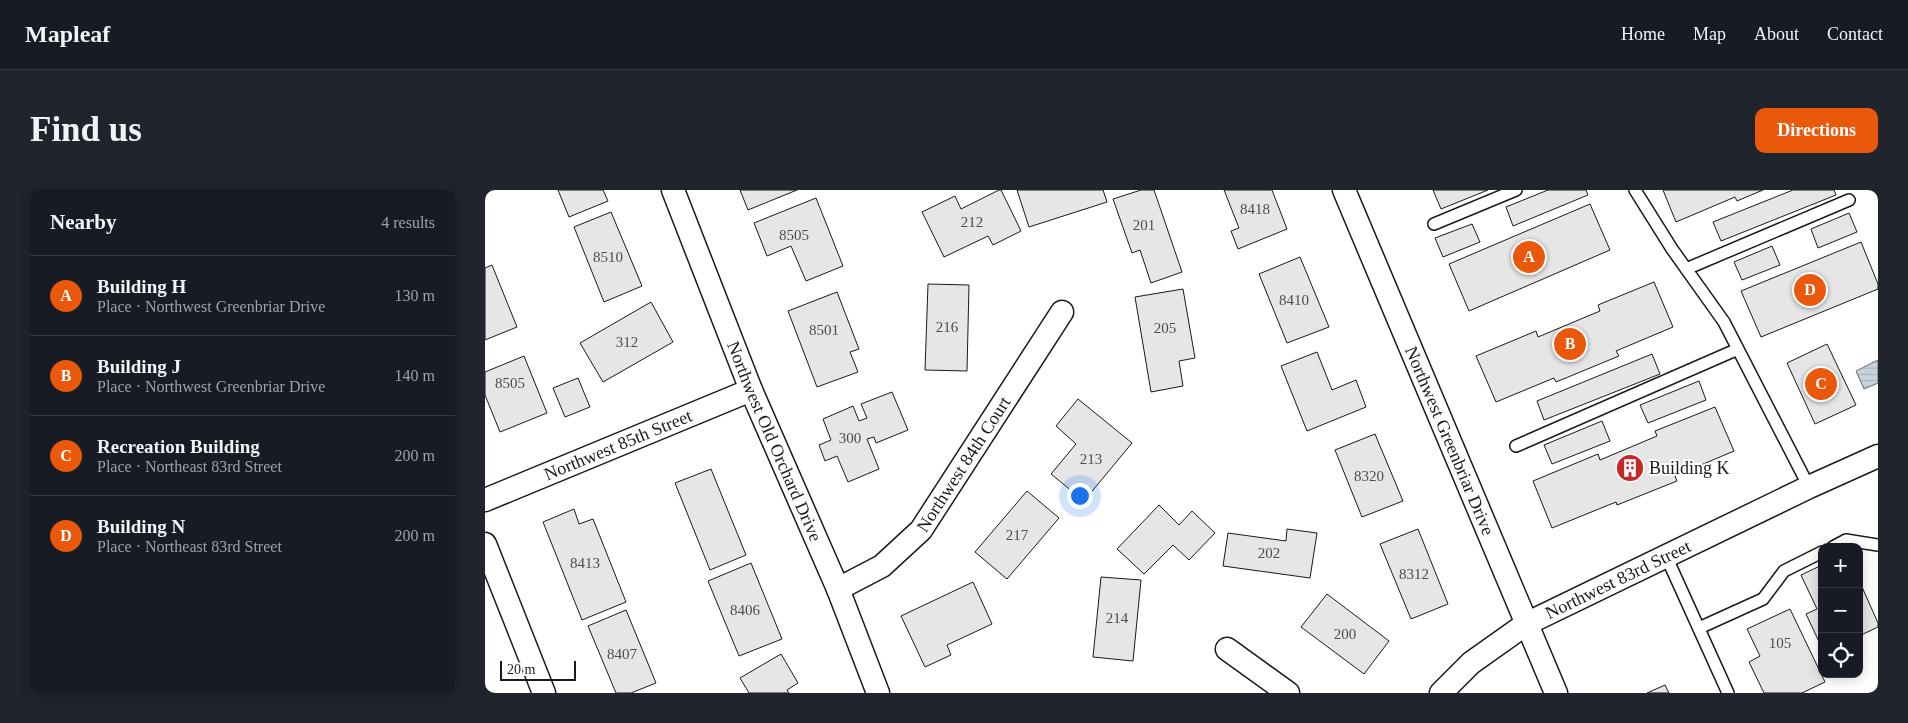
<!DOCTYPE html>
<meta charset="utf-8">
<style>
body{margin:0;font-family:"Times New Roman",serif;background:#20242c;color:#f1f3f6}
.controls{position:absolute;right:15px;bottom:15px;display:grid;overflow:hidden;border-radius:10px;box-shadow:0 2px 12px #0003}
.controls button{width:45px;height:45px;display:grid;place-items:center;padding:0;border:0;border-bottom:1px solid #363941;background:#171b24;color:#f1f3f6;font:25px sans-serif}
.scale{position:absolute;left:15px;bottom:12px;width:76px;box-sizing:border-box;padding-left:5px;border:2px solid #1a1a1a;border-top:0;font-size:14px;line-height:18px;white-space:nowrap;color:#1a1a1a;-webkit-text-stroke:4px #fff;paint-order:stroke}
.you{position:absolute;left:594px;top:305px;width:18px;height:18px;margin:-12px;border:4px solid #fff;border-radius:50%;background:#1a73e8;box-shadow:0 0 0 8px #1a73e833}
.badge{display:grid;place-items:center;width:32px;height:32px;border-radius:50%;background:#ea580c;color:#fff;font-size:16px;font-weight:700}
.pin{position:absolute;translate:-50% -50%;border:2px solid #fff;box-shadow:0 1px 5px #0006}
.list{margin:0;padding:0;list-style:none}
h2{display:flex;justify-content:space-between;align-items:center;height:65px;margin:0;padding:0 20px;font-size:21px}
h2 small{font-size:16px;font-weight:400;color:#9ea1a6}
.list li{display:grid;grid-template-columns:32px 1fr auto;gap:15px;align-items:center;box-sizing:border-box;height:80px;padding:0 20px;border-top:1px solid #363941}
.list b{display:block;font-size:19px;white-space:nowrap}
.list p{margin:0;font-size:16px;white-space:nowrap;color:#9ea1a6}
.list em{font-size:16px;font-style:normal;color:#9ea1a6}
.icon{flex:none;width:28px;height:28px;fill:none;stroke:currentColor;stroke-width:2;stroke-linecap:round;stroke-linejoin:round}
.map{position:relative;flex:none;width:1393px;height:503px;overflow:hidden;border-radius:10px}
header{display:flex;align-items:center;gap:30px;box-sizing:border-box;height:70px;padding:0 25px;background:#171b24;border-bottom:1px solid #363941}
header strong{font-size:24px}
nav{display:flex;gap:28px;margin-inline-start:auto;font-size:18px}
.intro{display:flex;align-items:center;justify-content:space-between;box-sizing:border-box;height:120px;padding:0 30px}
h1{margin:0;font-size:35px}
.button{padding:12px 22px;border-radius:10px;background:#ea580c;color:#fff;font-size:18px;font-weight:700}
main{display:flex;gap:30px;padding:0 30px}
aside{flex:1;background:#171b24;border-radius:10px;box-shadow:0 2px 12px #0003}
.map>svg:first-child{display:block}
</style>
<header>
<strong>Mapleaf</strong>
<nav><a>Home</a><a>Map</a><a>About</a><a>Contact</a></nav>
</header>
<div class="intro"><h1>Find us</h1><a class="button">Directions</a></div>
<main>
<aside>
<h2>Nearby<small>4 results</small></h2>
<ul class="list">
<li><span class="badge">A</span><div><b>Building H</b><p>Place · Northwest Greenbriar Drive</p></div><em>130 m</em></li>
<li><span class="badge">B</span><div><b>Building J</b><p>Place · Northwest Greenbriar Drive</p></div><em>140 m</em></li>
<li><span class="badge">C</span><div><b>Recreation Building</b><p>Place · Northeast 83rd Street</p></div><em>200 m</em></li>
<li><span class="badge">D</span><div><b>Building N</b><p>Place · Northeast 83rd Street</p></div><em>200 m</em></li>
</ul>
</aside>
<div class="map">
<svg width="1393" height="503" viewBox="0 0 1393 503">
<defs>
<pattern id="water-rules" width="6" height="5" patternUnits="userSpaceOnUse" patternTransform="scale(1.25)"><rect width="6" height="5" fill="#c6d2dc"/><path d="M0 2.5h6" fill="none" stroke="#aab4bc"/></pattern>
</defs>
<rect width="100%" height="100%" fill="#fff"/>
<!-- water -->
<path fill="url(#water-rules)" stroke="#6a6a6a" d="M 1393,170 L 1393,193 L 1379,199 L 1371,181 Z"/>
<!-- building -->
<path fill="#e6e6e6" stroke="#1a1a1a" d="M 73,0 L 118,0 L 123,11 L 84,27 Z
M 255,0 L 312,0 L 263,20 Z
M 514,0 L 516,0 L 536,41 L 508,55 L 503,46 L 459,67 L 437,22 L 470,6 L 476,19 Z
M 532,0 L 618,0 L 622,12 L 544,37 Z
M 656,0 L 669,0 L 697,82 L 666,93 L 655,60 L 647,63 L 628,9 Z
M 739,0 L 787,0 L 802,39 L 753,59 L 746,41 L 754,38 Z
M 948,0 L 1003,0 L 956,19 Z
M 1063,0 L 1101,0 L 1103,5 L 1028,36 L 1021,17 Z
M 1178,0 L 1278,0 L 1252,11 L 1250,7 L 1191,32 Z
M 1308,0 L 1349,0 L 1351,5 L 1236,51 L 1228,32 Z
M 331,8 L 358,76 L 321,91 L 306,56 L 282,66 L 269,33 Z
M 1105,14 L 1125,60 L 984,121 L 964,74 Z
M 126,22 L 157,96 L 119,112 L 89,37 Z
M 1364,23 L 1372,42 L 1333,58 L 1326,39 Z
M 987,34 L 995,52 L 958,67 L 950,48 Z
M 1376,52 L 1393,94 L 1393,99 L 1276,147 L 1256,101 Z
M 1287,56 L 1295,75 L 1257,90 L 1249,72 Z
M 815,67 L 844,137 L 802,153 L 774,84 Z
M 7,75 L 32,137 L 0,150 L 0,78 Z
M 1169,92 L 1188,137 L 1131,161 L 1134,166 L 1071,192 L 1069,188 L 1011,212 L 991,166 L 1051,141 L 1053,147 L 1115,121 L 1113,115 Z
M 443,94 L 484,95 L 482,181 L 440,180 Z
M 698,99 L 710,168 L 694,171 L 698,196 L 666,202 L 650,107 Z
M 352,102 L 374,159 L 365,162 L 373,182 L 332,197 L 303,121 Z
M 166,112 L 188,152 L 118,192 L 95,153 Z
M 1342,154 L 1371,215 L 1330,234 L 1302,173 Z
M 832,162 L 847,200 L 871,190 L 881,217 L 822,241 L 796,176 Z
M 1167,164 L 1175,184 L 1059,230 L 1052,211 Z
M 39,166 L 62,223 L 15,242 L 0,205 L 0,182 Z
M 93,188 L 105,217 L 80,227 L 68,198 Z
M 1214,191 L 1221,210 L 1163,233 L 1155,215 Z
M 407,202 L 423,240 L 391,253 L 389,247 L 382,249 L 394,279 L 363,292 L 352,266 L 340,271 L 334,255 L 346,250 L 338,229 L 368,216 L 374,231 L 382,228 L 376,214 Z
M 593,209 L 647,253 L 599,311 L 566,284 L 591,254 L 571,236 Z
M 1230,217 L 1249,261 L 1190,286 L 1192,291 L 1132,315 L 1131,312 L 1067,338 L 1048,291 L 1113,264 L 1115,270 L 1172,246 L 1170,241 Z
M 1117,231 L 1125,251 L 1067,274 L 1059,255 Z
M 890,244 L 918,311 L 877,327 L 850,260 Z
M 226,279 L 261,365 L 225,380 L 190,293 Z
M 542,301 L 574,328 L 522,389 L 490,362 Z
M 674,315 L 694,335 L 707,321 L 730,343 L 704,370 L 688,355 L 659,384 L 632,359 Z
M 89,319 L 94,334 L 108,329 L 141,412 L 97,430 L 58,332 Z
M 802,339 L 832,343 L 825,388 L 738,376 L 743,343 L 801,351 Z
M 933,339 L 963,414 L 926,429 L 895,354 Z
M 266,373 L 297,449 L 254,466 L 223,391 Z
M 1337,375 L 1337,458 L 1321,424 L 1332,419 L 1316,385 Z
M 616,387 L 656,390 L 648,471 L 608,467 Z
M 488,392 L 507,434 L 462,455 L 466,465 L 440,477 L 416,426 Z
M 1377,397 L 1393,433 L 1393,437 L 1374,446 L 1374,399 Z
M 842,404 L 904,451 L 879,484 L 816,437 Z
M 1305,419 L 1340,492 L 1317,503 L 1279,503 L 1264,472 L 1275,466 L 1262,439 Z
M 141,420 L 171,493 L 146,503 L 131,503 L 103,436 Z
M 296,464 L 313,493 L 302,500 L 304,503 L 264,503 L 255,488 Z
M 1180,495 L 1184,503 L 1162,503 Z"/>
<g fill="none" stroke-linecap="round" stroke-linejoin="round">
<defs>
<path id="service" d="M 1150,0 L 1187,59 L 1239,132 L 1324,297
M 949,34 L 1031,0
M 1201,79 L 1364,10
M 1031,256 L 1253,159
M 1348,357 L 1361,350 L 1393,355
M 1181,366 L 1243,503
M 1214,438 L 1278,409 L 1299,381 L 1337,362"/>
<g id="minor">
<path id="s1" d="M 188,0 L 266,200 L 353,399 L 393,503"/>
<path id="s2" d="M 859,0 L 1071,503"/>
<path id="s3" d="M 0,310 L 266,200"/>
<path d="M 0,354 L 59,503"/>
<path id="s4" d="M 353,399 L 397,376 L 436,340 L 577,122"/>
<path d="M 742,459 L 803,503"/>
<path id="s5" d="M 956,503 L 986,473 L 1041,434 L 1324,297 L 1393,266"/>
</g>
</defs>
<!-- service casing -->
<use href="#service" stroke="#1a1a1a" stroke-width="14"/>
<!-- minor casing -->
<use href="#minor" stroke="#1a1a1a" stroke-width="25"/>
<!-- service -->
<use href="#service" stroke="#fff" stroke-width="11"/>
<!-- minor -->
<use href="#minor" stroke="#fff" stroke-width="22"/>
</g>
<!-- icons -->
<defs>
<symbol id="building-disc" viewBox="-11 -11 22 22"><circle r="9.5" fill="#c62828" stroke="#fff"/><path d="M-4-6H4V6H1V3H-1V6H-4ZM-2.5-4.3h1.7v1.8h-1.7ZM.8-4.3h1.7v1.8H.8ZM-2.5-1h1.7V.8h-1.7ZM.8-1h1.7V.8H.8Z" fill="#fff"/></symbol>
</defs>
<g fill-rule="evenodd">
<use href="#building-disc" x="1129" y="262" width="32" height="32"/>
</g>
<g text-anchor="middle" stroke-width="4" stroke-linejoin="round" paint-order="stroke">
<!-- number labels -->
<g font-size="15" fill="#4d4d4d">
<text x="770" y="24">8418</text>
<text x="487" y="37">212</text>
<text x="659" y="40">201</text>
<text x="309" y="50">8505</text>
<text x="123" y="72">8510</text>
<text x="809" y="115">8410</text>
<text x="462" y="142">216</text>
<text x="680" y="143">205</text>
<text x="339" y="145">8501</text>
<text x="142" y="157">312</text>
<text x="25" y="198">8505</text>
<text x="365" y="253">300</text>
<text x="606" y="274">213</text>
<text x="884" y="291">8320</text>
<text x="532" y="350">217</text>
<text x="784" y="368">202</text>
<text x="100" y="378">8413</text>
<text x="929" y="389">8312</text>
<text x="260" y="425">8406</text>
<text x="632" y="433">214</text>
<text x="860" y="449">200</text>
<text x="1295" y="458">105</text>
<text x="137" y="469">8407</text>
</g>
<!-- street labels -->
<g font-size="18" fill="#1a1a1a" stroke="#fff">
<text dy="6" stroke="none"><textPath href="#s1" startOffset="271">Northwest Old Orchard Drive</textPath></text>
<text dy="6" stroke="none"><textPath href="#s2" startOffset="272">Northwest Greenbriar Drive</textPath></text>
<text dy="6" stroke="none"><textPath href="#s3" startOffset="144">Northwest 85th Street</textPath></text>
<text dy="6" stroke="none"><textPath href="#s4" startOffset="181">Northwest 84th Court</textPath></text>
<text dy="6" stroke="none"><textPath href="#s5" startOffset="212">Northwest 83rd Street</textPath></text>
</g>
<!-- poi labels -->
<g font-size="18" fill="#1a1a1a" stroke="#fff" text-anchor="start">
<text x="1164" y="284">Building K</text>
</g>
</g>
</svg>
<div class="controls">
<button>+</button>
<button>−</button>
<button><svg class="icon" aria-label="locate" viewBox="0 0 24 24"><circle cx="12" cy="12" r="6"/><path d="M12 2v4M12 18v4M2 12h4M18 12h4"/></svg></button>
</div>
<div class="scale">20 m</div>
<div class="you"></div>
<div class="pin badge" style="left:1044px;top:67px">A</div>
<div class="pin badge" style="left:1085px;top:154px">B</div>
<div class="pin badge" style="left:1336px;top:194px">C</div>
<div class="pin badge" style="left:1325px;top:100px">D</div>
</div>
</main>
